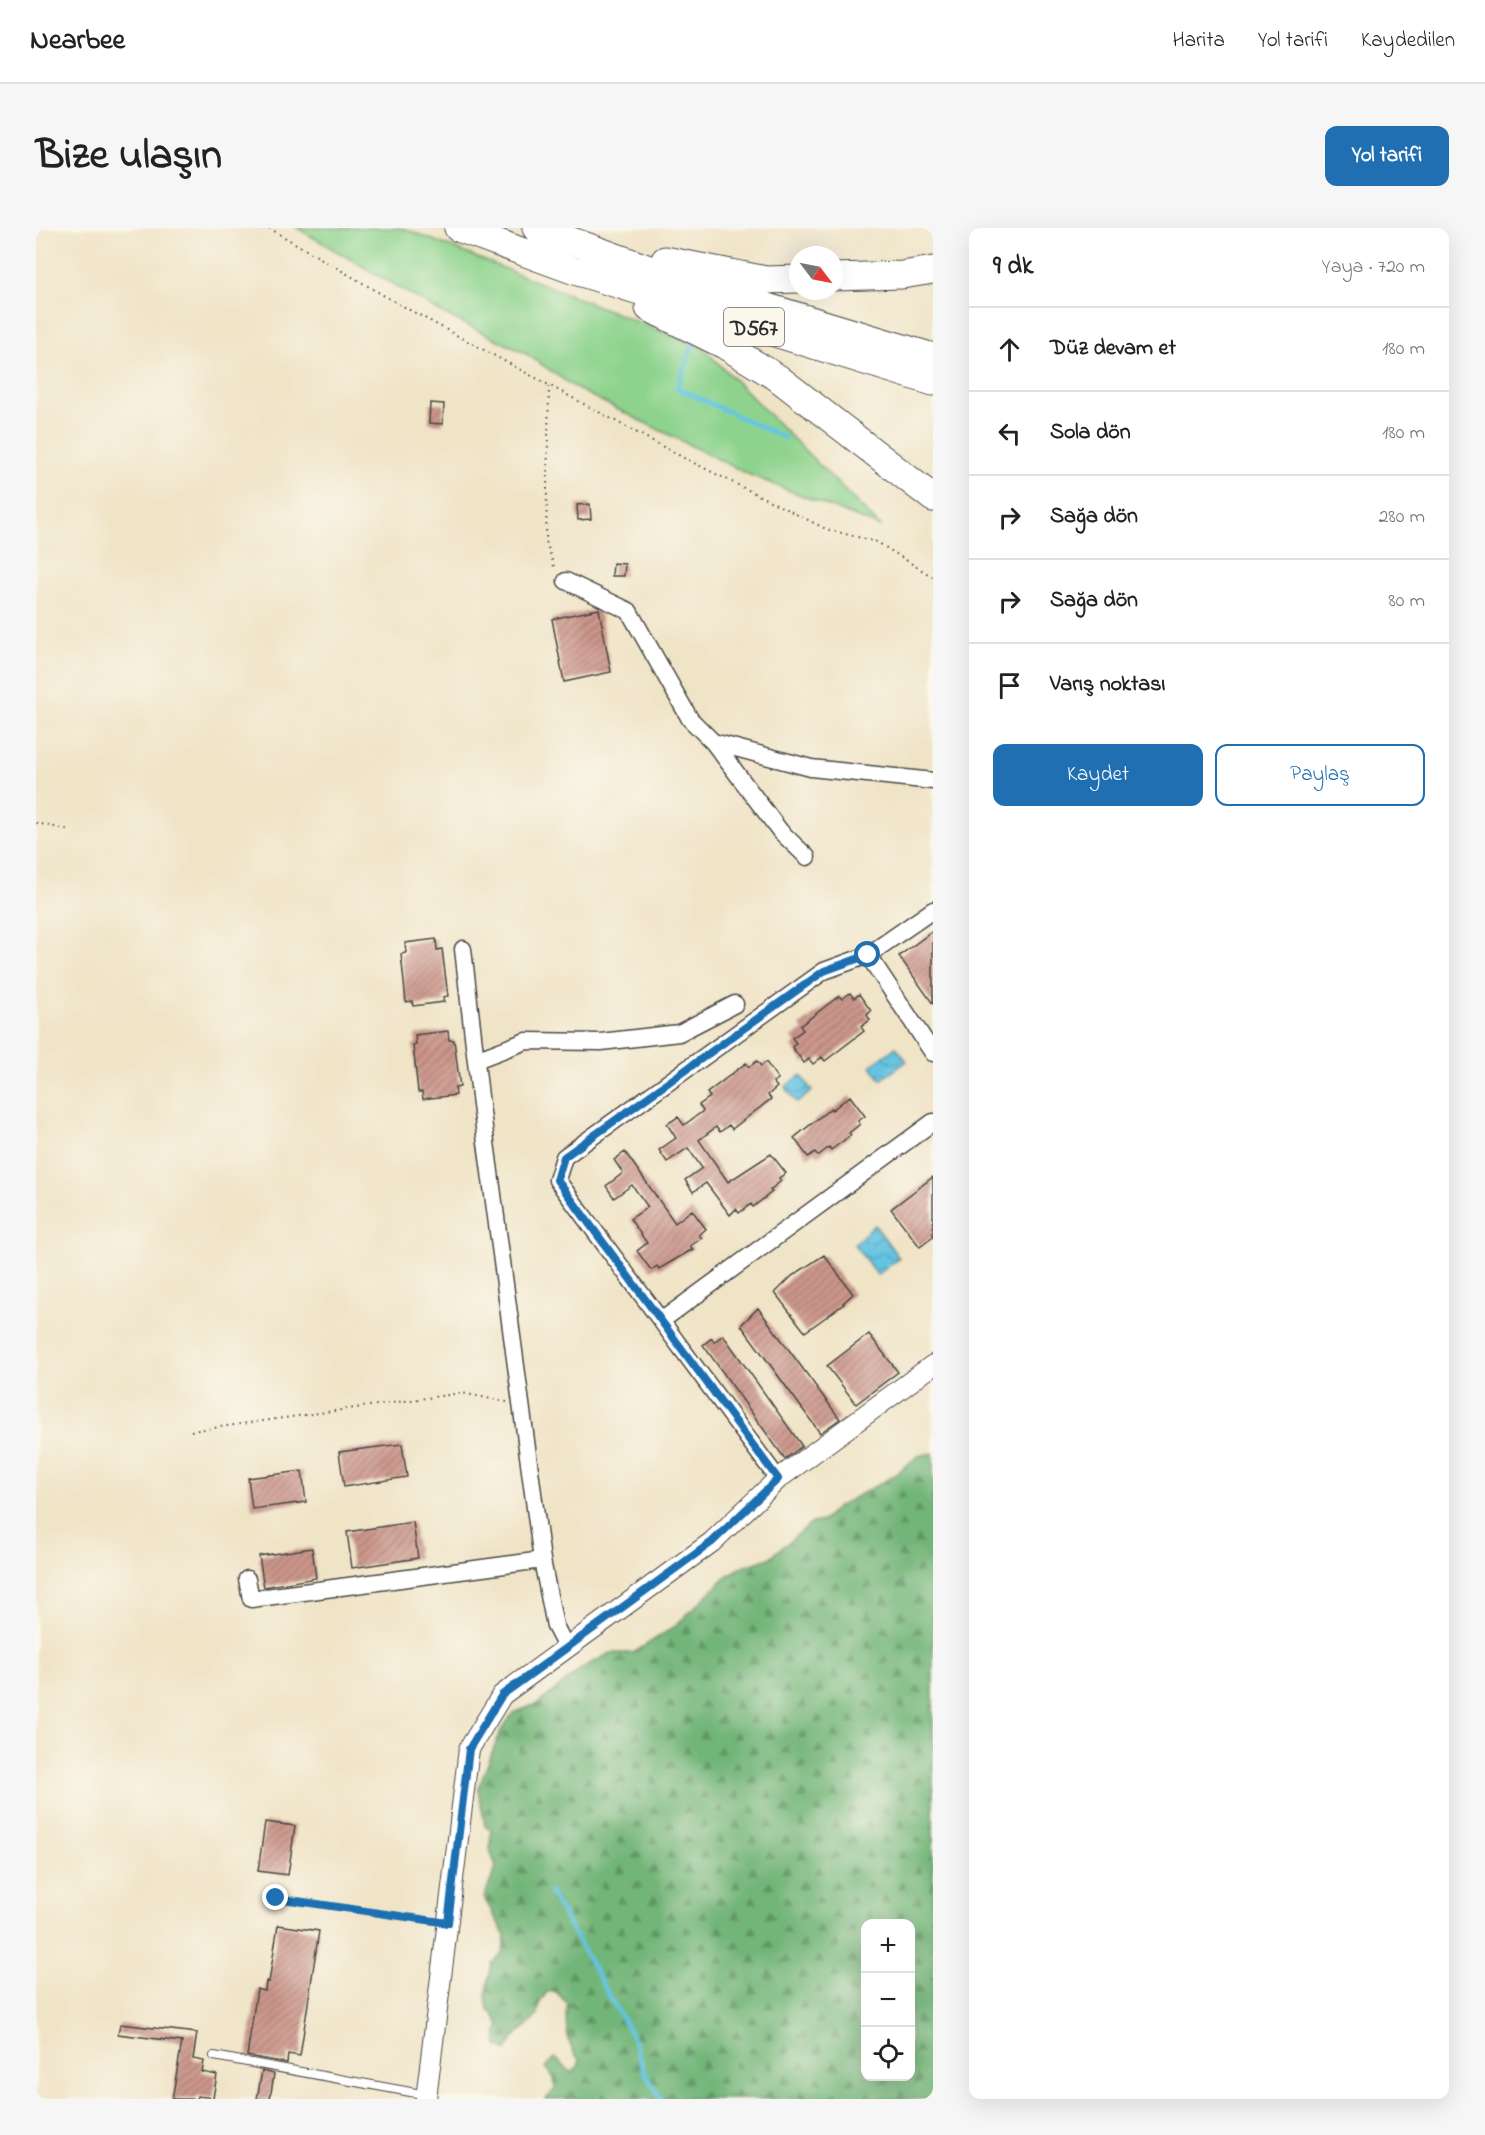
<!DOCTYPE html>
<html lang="tr">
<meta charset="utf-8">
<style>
body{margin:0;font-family:"Indie Flower",sans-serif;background:#f6f6f6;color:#222}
.controls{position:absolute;right:18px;bottom:18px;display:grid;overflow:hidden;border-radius:12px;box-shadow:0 6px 24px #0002}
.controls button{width:54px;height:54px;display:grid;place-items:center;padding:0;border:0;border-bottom:2px solid #e0e0e0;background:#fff;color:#222;font:30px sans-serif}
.compass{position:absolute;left:753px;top:18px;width:54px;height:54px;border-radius:50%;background:#fff;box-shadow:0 6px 24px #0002;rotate:122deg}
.stop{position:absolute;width:18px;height:18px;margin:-14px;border:4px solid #1f6fb2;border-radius:50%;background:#fff}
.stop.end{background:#1f6fb2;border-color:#fff;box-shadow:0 2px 6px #0008}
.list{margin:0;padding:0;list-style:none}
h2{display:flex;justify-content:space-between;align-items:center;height:78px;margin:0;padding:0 24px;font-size:26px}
h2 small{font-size:20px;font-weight:400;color:#767676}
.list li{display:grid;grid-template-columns:39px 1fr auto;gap:18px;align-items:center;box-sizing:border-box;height:84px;padding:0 24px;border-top:2px solid #e0e0e0}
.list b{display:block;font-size:22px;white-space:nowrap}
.list em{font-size:20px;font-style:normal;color:#767676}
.actions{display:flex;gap:12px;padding:18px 24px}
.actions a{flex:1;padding:14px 0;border:2px solid #1f6fb2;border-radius:12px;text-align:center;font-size:21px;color:#1f6fb2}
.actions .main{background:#1f6fb2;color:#fff}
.icon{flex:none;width:33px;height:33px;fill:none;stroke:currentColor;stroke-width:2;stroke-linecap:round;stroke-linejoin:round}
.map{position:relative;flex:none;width:897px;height:1871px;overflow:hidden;border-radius:12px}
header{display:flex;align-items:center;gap:36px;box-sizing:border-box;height:84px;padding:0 30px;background:#fff;border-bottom:2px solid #e0e0e0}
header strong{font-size:28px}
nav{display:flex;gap:33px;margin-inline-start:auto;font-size:21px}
.intro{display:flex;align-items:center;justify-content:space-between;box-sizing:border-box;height:144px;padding:0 36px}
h1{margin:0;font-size:42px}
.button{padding:15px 27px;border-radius:12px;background:#1f6fb2;color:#fff;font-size:21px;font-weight:700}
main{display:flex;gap:36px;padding:0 36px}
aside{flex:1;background:#fff;border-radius:12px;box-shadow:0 6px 24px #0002}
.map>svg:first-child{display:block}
</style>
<header>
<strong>Nearbee</strong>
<nav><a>Harita</a><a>Yol tarifi</a><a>Kaydedilen</a></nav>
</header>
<div class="intro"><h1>Bize ulaşın</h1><a class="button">Yol tarifi</a></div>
<main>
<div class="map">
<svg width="897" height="1871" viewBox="0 0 897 1871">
<defs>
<pattern id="forest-firs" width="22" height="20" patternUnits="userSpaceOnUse" patternTransform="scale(1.5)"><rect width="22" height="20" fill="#72b578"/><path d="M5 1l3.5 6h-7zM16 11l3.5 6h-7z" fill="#5e9363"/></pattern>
<pattern id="water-waves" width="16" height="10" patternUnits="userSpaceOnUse" patternTransform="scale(1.5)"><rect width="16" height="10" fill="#64c4e2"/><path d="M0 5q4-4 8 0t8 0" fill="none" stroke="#539fb7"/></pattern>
<pattern id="building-hatch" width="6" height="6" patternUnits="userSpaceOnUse" patternTransform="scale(1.5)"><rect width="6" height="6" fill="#cc968b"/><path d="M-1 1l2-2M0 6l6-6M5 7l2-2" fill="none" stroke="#a67b72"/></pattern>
</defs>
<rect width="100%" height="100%" fill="#fbf7ec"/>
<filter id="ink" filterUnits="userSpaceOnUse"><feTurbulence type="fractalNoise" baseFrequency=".0167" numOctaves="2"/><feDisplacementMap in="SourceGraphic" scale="12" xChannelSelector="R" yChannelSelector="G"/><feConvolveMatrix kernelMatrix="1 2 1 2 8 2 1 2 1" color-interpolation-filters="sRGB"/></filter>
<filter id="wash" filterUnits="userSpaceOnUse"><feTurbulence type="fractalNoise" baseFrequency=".008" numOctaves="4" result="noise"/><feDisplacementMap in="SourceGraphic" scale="24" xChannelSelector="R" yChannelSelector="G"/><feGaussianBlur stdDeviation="1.35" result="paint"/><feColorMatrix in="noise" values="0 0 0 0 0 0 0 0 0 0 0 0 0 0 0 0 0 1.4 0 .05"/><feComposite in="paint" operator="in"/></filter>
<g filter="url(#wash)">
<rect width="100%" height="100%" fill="#f0e4c7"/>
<!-- green -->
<path fill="#8dd38d" stroke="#5c7f5c" stroke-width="1.5" d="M 261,0 L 367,0 L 667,120 L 845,299 L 714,247 L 541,161 L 489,125 L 406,85 Z"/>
<!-- forest -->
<path fill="url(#forest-firs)" stroke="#4e7052" stroke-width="1.5" fill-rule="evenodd" d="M 897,1225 L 897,1871 L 510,1871 L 519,1861 L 518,1850 L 510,1839 L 519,1830 L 536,1845 L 543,1837 L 543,1831 C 530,1820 529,1791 531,1775 L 519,1763 L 511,1764 L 504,1774 L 502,1787 L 478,1810 L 471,1823 L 462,1818 L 460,1806 L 464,1798 L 457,1785 L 452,1783 L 450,1767 L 456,1735 L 467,1724 L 469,1707 L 448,1670 L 460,1639 L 454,1622 L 455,1602 L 449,1598 L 442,1561 L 465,1502 L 477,1485 L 503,1475 L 546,1440 L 575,1425 L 597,1425 L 610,1417 L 638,1399 L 691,1348 L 704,1340 L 733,1330 L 776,1295 L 787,1293 L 801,1279 L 856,1249 L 882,1228 ZM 830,1696 L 874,1696 L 874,1848 L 830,1848 Z"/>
<!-- water -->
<path fill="url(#water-waves)" stroke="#487886" stroke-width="1.5" d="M 860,819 L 871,833 L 845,852 L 835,838 Z
M 765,847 L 776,863 L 761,875 L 749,859 Z
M 839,997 L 863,1030 L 841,1047 L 818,1016 Z"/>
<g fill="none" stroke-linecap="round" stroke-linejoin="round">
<!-- stream -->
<path stroke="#64c4e2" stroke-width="4.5" d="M 658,113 L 641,160 L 749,210
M 514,1664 L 596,1808 L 609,1845 L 625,1871"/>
</g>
<g id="blocks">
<!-- building -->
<path fill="url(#building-hatch)" d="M 394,175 L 408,176 L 407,196 L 393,195 Z
M 554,276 L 555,291 L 542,292 L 541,277 Z
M 577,335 L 589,336 L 588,348 L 576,348 Z
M 563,381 L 575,444 L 528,454 L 516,391 Z
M 897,703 L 897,776 L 863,728 Z
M 400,711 L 401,722 L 406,721 L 412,768 L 407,769 L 408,774 L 377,778 L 376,773 L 370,774 L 365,726 L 370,725 L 369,715 Z
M 814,765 L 818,770 L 823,766 L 835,783 L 831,787 L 834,792 L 825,799 L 828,803 L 789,833 L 786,829 L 777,836 L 773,831 L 768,835 L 756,819 L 760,815 L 756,810 L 767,802 L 764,798 L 791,777 L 803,768 L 806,771 Z
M 412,803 L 413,812 L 418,812 L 424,859 L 419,860 L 420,867 L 387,871 L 386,864 L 382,864 L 377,817 L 380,816 L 379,807 Z
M 721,833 L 725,838 L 730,834 L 742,851 L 737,854 L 741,859 L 732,867 L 735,871 L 696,901 L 693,897 L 684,904 L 680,899 L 663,912 L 692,954 L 735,926 L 750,945 L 743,950 L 745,953 L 734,962 L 736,964 L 717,979 L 715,976 L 703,985 L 700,981 L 694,987 L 670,955 L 657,964 L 649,952 L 666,940 L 652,920 L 631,934 L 623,922 L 640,910 L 631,896 L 642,889 L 648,897 L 667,883 L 663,877 L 674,869 L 671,865 L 710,835 L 713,839 Z
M 814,868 L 829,888 L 822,893 L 824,896 L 813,905 L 815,907 L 795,922 L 793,919 L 782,928 L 779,924 L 772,929 L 758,910 L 795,880 L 796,882 Z
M 589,924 L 639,995 L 656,982 L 670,1001 L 663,1007 L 666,1010 L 654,1018 L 657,1021 L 623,1041 L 621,1038 L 615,1042 L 601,1023 L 611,1015 L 594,991 L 612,979 L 596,957 L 578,970 L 570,958 L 587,945 L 578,932 Z
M 897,949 L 897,1009 L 884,1019 L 855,981 Z
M 788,1027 L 817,1066 L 807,1075 L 808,1076 L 769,1104 L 739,1065 L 756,1048 Z
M 722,1080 L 804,1191 L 784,1205 L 705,1097 Z
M 833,1106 L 862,1144 L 820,1176 L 791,1138 Z
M 687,1107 L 766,1218 L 749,1231 L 667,1117 L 676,1110 L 678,1114 Z
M 366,1216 L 371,1249 L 308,1259 L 303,1224 Z
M 266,1243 L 270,1274 L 216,1281 L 212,1250 Z
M 377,1294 L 382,1330 L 316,1340 L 311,1304 Z
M 276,1320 L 280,1350 L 228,1359 L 223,1328 Z
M 229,1594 L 259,1598 L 252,1647 L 222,1643 Z
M 242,1697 L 283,1703 L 264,1828 L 252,1826 L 251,1835 L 211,1828 L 221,1761 L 229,1763 L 230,1753 L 233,1754 Z
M 84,1796 L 161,1805 L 157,1831 L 168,1833 L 166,1844 L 181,1847 L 177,1870 L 162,1868 L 161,1871 L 136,1871 L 146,1814 L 82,1806 Z
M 226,1843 L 238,1846 L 234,1871 L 221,1871 Z"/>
</g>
</g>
<g filter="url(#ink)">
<use href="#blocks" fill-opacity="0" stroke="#494742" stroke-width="1.5"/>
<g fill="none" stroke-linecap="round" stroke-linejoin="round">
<defs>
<path id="service" d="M 178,1828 L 391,1867"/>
<path id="minor" d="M 530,353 L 593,383 L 654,491 L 677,514 L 744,603 L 771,629
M 677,514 L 775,540 L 897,553
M 427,721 L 445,877 L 506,1332 L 519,1398 L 531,1421
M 832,727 L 897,825
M 440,832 L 490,813 L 565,814 L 643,805 L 699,776
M 625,1093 L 897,894
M 742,1251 L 521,952 L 528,929 L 788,743 L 832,727 L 897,682
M 211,1351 L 215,1371 L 506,1332"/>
<path id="tertiary" d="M 390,1871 L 433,1521 L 466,1467 L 676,1314 L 742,1251 L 897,1137"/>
<path id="trunk" d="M 422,0 L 539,43 L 897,154
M 500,0 L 652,55 L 897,129
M 629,32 L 730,52 L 762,51
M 798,49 L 866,47 L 897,42
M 613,80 L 688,117 L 742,150 L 897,270"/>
</defs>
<!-- service casing -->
<use href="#service" stroke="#494742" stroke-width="10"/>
<!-- minor casing -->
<use href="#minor" stroke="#494742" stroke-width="19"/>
<!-- tertiary casing -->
<use href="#tertiary" stroke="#494742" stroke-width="22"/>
<!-- trunk casing -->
<use href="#trunk" stroke="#494742" stroke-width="29"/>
<!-- path -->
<path stroke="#494742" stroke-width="2" stroke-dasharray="1.5 4.5" stroke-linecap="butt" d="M 233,0 L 359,74 L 646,229 L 790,301 L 841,314 L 897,349
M 513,158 L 510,313 L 519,342
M 0,595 L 33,602
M 155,1203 L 426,1165 L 471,1174
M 240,1670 L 394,1692"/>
<!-- service -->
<use href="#service" stroke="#fff" stroke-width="8"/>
<!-- minor -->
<use href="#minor" stroke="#fff" stroke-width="16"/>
<!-- tertiary -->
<use href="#tertiary" stroke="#fff" stroke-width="20"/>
<!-- trunk -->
<use href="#trunk" stroke="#fff" stroke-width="27"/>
</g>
</g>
<g fill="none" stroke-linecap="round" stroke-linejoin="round" filter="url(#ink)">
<!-- route -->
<path stroke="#1f6fb2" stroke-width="8" d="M 240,1670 L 412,1695 L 433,1521 L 466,1467 L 676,1314 L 742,1251 L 521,952 L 528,929 L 788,743 L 832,727"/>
</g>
<g text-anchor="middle" stroke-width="5" stroke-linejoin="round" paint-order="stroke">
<!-- shield labels -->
<rect fill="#fbf7ec" stroke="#696865" stroke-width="1.5" x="688" y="80" width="60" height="38" rx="4.5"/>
<g font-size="22" font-weight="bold" fill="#2b2b2b">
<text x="718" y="107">D567</text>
</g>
</g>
</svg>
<div class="controls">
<button>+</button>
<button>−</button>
<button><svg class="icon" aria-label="locate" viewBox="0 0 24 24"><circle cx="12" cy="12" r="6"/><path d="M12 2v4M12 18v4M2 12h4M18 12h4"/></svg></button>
</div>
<svg class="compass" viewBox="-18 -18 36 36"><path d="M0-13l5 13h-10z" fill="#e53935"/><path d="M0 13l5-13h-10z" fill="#767676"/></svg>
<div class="stop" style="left:832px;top:727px"></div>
<div class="stop end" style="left:240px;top:1670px"></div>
</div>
<aside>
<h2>9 dk<small>Yaya · 720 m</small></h2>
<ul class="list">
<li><svg class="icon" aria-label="ahead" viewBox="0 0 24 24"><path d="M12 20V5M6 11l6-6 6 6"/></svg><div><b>Düz devam et</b></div><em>180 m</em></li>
<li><svg class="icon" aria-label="left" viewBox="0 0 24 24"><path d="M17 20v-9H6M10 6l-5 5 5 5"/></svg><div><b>Sola dön</b></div><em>180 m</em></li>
<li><svg class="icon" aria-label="right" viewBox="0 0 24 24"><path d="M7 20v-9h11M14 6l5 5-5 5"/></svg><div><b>Sağa dön</b></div><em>280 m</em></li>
<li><svg class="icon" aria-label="right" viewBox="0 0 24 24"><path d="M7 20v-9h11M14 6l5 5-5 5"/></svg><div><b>Sağa dön</b></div><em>80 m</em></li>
<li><svg class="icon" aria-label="arrive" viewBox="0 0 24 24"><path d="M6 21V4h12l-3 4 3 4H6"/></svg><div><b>Varış noktası</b></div></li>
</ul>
<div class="actions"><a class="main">Kaydet</a><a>Paylaş</a></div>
</aside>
</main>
